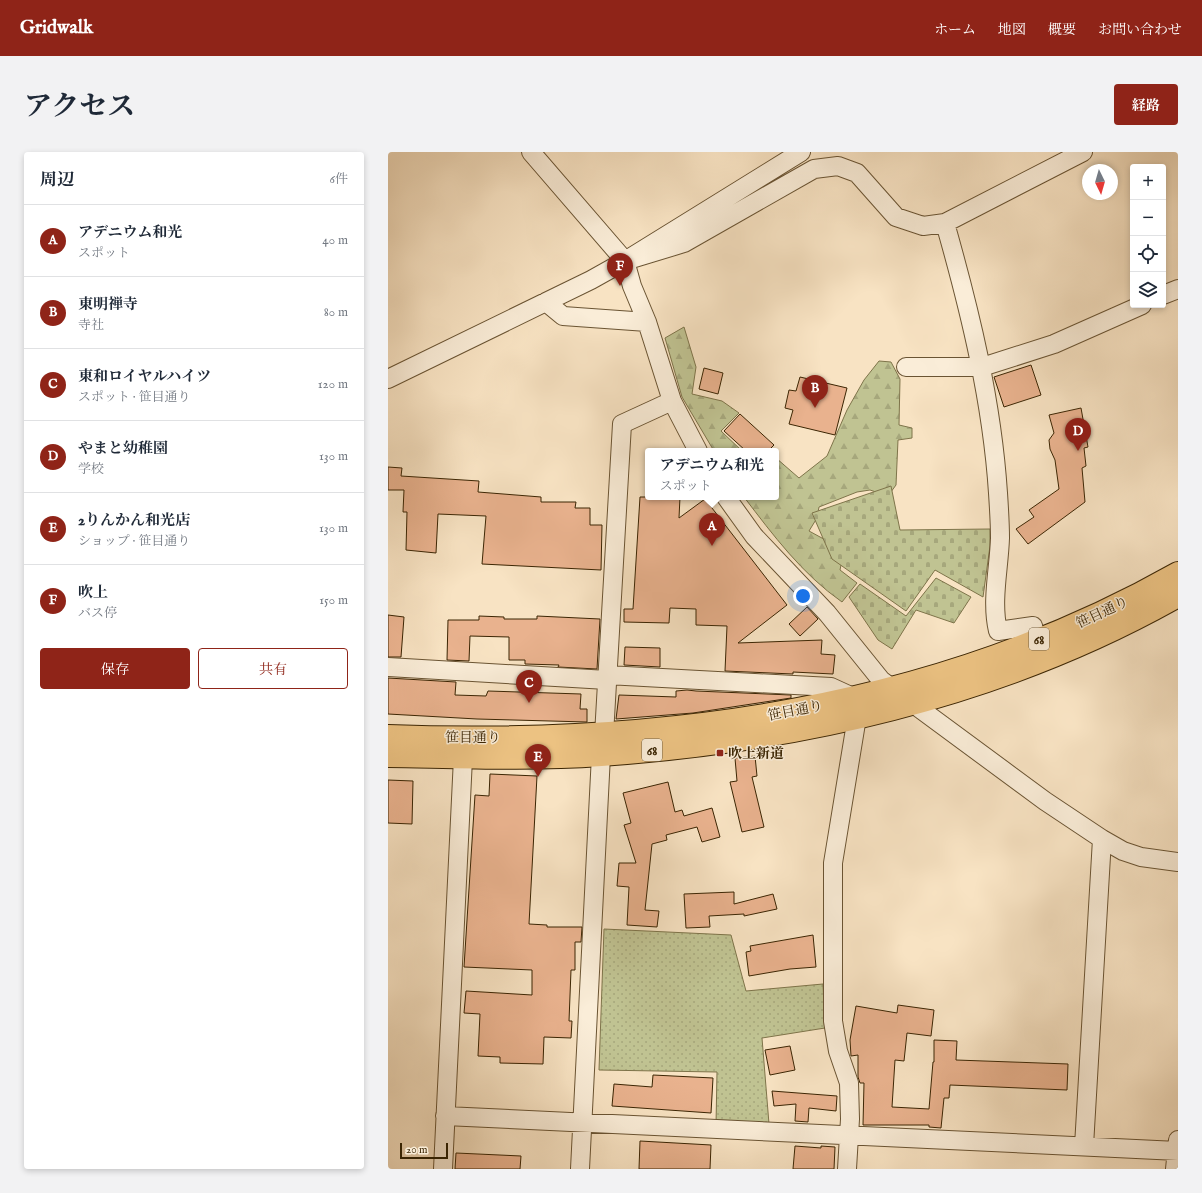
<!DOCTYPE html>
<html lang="ja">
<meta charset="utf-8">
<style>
body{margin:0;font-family:"IM FELL English","Noto Serif JP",serif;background:#f2f2f3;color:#1f2937}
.controls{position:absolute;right:12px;top:12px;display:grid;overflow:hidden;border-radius:4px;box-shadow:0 2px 6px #0003}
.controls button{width:36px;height:36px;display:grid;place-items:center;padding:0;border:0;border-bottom:1px solid #e0e1e3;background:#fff;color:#1f2937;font:20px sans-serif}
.compass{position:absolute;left:694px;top:12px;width:36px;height:36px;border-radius:50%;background:#fff;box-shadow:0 2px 6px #0003;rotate:175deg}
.scale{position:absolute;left:12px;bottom:10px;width:48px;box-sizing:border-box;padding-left:4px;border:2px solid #3b2503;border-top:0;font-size:11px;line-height:14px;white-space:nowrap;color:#3b2503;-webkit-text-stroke:3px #faedd8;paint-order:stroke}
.you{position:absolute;left:415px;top:444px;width:14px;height:14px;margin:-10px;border:3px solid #fff;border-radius:50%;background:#1a73e8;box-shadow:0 0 0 6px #1a73e833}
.badge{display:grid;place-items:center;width:26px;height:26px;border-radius:50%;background:#8f2418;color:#fff;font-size:13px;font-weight:700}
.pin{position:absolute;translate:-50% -33px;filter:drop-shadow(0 1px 2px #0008)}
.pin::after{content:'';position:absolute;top:21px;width:14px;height:12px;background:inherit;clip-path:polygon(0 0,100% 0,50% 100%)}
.popup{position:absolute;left:257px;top:296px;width:134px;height:52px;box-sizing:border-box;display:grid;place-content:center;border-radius:4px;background:#fff;filter:drop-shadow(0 1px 3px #0005);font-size:13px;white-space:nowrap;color:#747a83}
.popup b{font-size:15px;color:#1f2937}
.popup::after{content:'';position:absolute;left:50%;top:100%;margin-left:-8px;border:8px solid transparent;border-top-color:#fff}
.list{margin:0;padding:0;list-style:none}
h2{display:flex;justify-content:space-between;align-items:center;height:52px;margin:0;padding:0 16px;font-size:17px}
h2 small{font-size:13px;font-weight:400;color:#747a83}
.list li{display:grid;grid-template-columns:26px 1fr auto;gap:12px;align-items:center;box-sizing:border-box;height:72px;padding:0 16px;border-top:1px solid #e0e1e3}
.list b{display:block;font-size:15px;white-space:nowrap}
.list p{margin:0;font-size:13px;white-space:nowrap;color:#747a83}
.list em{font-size:13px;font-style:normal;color:#747a83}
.actions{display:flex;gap:8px;padding:12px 16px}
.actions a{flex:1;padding:9px 0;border:1px solid #8f2418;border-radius:4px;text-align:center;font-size:14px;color:#8f2418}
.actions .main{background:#8f2418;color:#fff}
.icon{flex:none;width:22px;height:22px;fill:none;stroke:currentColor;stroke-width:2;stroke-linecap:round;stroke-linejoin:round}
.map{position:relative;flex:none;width:790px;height:1017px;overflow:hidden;border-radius:4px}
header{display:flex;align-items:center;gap:24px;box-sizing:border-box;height:56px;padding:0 20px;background:#8f2418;color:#fff}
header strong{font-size:19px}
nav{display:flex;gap:22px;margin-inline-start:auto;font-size:14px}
.intro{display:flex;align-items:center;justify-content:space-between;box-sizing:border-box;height:96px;padding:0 24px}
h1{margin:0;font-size:28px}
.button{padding:10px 18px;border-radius:4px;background:#8f2418;color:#fff;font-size:14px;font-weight:700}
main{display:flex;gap:24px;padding:0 24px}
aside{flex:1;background:#fff;border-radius:4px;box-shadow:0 2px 6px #0003}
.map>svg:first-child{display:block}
</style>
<header>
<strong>Gridwalk</strong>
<nav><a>ホーム</a><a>地図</a><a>概要</a><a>お問い合わせ</a></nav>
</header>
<div class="intro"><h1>アクセス</h1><a class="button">経路</a></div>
<main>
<aside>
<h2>周辺<small>6件</small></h2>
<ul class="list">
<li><span class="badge">A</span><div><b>アデニウム和光</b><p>スポット</p></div><em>40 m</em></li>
<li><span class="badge">B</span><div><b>東明禅寺</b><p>寺社</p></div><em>80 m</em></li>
<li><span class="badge">C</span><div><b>東和ロイヤルハイツ</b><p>スポット · 笹目通り</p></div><em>120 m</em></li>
<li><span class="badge">D</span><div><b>やまと幼稚園</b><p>学校</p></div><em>130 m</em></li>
<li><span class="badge">E</span><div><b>2りんかん和光店</b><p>ショップ · 笹目通り</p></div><em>130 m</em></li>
<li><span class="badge">F</span><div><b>吹上</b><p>バス停</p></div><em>150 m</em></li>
</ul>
<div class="actions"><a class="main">保存</a><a>共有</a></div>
</aside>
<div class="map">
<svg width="790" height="1017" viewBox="0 0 790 1017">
<defs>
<pattern id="grass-dots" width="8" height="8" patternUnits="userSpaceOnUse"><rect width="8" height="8" fill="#c0c392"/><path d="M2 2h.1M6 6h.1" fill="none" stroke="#a6a77c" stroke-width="1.8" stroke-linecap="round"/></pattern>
<pattern id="forest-firs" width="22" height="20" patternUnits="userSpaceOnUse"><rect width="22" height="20" fill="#c0c392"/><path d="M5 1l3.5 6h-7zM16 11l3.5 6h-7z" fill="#a6a77c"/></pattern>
<pattern id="cemetery-stones" width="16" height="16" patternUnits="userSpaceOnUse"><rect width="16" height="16" fill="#c0c392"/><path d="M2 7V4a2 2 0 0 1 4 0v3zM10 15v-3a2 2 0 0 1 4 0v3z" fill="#a6a77c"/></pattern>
</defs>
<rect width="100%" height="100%" fill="#f8e3c3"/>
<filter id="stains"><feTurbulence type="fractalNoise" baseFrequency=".005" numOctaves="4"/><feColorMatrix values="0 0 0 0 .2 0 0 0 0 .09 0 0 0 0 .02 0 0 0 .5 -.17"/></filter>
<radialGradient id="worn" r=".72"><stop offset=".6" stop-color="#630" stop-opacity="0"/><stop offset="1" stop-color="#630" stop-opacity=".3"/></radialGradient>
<!-- grass -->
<path fill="url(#grass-dots)" stroke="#7e744a" d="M 216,777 L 343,783 L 358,839 L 435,832 L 437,876 L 374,886 L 381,972 L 328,973 L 329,920 L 211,918 Z"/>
<!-- forest -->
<path fill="url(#forest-firs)" stroke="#7e744a" d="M 296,175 L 308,215 L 304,242 L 334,249 L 351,261 L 333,279 L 354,299 L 326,299 L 294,245 L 277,186 Z
M 491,209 L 503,210 L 512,227 L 511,273 L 524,276 L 524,286 L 510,288 L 508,333 L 500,344 L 482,338 L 469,340 L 431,355 L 429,366 L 421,379 L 456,398 L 452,418 L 469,431 L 454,450 C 414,422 385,383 356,345 L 388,345 L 388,306 L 411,326 L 439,304 L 459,258 L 476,228 Z"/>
<!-- cemetery -->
<path fill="url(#cemetery-stones)" stroke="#7e744a" d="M 503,334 L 512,378 L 602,377 L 602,394 L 595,445 L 547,418 L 518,459 L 444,407 L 424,361 Z
M 548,426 L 583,445 L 566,471 L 528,458 L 504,497 L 490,488 L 461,445 L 472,432 L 518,464 Z"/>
<!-- building -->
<path fill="#e9b28e" stroke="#3b2503" d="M 643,213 L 653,243 L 616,255 L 606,225 Z
M 316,216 L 335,221 L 330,242 L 311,237 Z
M 412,225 L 459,236 L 447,283 L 401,272 L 405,258 L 397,256 L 401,238 L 408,239 Z
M 693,256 L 700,295 L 696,296 L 698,314 L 694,316 L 697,350 L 640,392 L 628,377 L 646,365 L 641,358 L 671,337 L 667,308 L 662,297 L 661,288 L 666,281 L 661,263 Z
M 352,262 L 386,293 L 380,299 L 358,299 L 336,279 Z
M 0,315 L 14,316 L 13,324 L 91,329 L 90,340 L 153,345 L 153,350 L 188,350 L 187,356 L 202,356 L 202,373 L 214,373 L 213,418 L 94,412 L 98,364 L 50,362 L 48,401 L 18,398 L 19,360 L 15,360 L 16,338 L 0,338 Z
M 252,345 L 292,345 L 291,366 L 317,347 L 399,453 L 350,491 L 434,488 L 433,502 L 447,503 L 445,522 L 405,520 L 405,522 L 337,519 L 339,474 L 308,473 L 308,457 L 282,456 L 281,471 L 236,470 L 236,457 L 245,457 Z
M 419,455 L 430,467 L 412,484 L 401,472 Z
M 0,463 L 16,465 L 13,505 L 0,505 Z
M 91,464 L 116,465 L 116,467 L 149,467 L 149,464 L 212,467 L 209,517 L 170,515 L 171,513 L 137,512 L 137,508 L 121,508 L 121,485 L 82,484 L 81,509 L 59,508 L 60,468 L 91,468 Z
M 237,495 L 272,496 L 272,515 L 236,513 Z
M 0,526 L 68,530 L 67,543 L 98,544 L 100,539 L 193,542 L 192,557 L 199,557 L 199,570 L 89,567 L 0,562 Z
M 299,538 L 308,539 L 403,543 L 403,546 L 305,561 L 228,567 L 231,543 L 288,545 L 288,539 Z
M 367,604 L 369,624 L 364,625 L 376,675 L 354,680 L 342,630 L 349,629 L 347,606 Z
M 102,622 L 149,624 L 141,772 L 159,773 L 159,775 L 194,775 L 193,790 L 187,790 L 187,818 L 183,818 L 181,869 L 184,869 L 183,886 L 156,885 L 155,912 L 112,911 L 112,905 L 90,904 L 92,862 L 76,861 L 78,839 L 144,843 L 144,818 L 76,815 L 87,643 L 101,644 Z
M 0,628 L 25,629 L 24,672 L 0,671 Z
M 280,630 L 287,660 L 294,658 L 296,664 L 324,656 L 332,685 L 314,690 L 309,675 L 278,683 L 279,688 L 264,692 L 257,758 L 271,759 L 269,775 L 239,773 L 241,735 L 229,734 L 231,711 L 248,711 L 236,673 L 243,671 L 235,641 Z
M 346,740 L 346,752 L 385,742 L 389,757 L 356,764 L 356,762 L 321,764 L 322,775 L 298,776 L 296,742 Z
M 425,783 L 428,815 L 402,817 L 361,824 L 358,800 L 363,799 L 362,794 Z
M 510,853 L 546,858 L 543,884 L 519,881 L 516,909 L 507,908 L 504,955 L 541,957 L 545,910 L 546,910 L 546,888 L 569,889 L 568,908 L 680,912 L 679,938 L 562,933 L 561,946 L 556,946 L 553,976 L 541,975 L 541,973 L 475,973 L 476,931 L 472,931 L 470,925 L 470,903 L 463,904 L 462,888 L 468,854 L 509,861 Z
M 402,894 L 407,918 L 382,923 L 377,898 Z
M 265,923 L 325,926 L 323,961 L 224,954 L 226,932 L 264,935 Z
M 384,939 L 449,944 L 448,959 L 421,956 L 420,970 L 407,969 L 408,952 L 386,954 Z
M 252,989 L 323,993 L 322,1017 L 251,1017 Z
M 407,994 L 433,996 L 433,994 L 447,995 L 446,1017 L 405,1017 Z
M 68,1001 L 133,1004 L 132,1017 L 67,1017 Z"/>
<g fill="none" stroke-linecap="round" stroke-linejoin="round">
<defs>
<path id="minor" d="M 143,0 L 237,109 L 244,134 L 259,170 L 284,249 L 310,299
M 557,71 C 582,159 604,249 610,341 C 611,356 612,371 612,386 C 611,417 603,449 610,479 L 645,474 L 649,488
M 237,109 L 296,91 L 426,17 L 450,14 L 469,21 L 508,65 L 535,74 L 557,71 L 695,0
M 775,143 L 790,137
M 158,150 L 175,164 L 259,170
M 518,215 L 594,215 L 666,192 L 754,153
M 0,227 L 203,128 L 237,109 L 413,0
M 338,345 L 366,384 L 439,461 L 493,528 L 657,649 L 714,687 L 735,699 L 753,705 L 790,710
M 0,515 L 219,528
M 219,523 L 443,535 L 467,546
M 57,964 L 790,999
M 696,994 L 714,687
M 55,1017 L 75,606
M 192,1017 L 213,603 L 216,583 L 234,272 L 284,249
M 459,1017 L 462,967 L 461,931 L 450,899 L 445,869 L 445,711 L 469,565
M 787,1017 L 790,988"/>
<path id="major" d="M 0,584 C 274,594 548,558 790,421
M 0,604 C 71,605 142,608 213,603 C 412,589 615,543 790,444"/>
</defs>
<!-- minor casing -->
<use href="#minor" stroke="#6a5433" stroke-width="20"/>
<!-- major casing -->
<use href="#major" stroke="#3b2503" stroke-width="24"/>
<!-- minor -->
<use href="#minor" stroke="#faedd8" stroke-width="18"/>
<!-- major -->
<use href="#major" stroke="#ecc282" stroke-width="22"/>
</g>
<!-- markers -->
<rect fill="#8f2418" stroke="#faedd8" stroke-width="1.5" x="328" y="597" width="8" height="8" rx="2"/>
<g text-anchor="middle" stroke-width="3" stroke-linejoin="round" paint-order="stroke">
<!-- shield labels -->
<g fill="#faedd8" stroke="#746143" stroke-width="1">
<rect x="641" y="476" width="20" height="22" rx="3"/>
<rect x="254" y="587" width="20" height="22" rx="3"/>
</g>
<g font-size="13" font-weight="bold" fill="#3b2503">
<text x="651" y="492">68</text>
<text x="264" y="603">68</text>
</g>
<!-- street labels -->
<g font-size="14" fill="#3b2503" stroke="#faedd8">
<text transform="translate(714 460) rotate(-25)" y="5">笹目通り</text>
<text transform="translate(407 558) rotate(-11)" y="5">笹目通り</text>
<text x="85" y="590">笹目通り</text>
</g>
<!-- poi labels -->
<g font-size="14" font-weight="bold" fill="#3b2503" stroke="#faedd8" text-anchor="start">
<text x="340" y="606">吹上新道</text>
</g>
</g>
<rect width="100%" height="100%" filter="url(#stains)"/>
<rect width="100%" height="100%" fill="url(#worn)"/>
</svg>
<div class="controls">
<button>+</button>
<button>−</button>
<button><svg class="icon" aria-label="locate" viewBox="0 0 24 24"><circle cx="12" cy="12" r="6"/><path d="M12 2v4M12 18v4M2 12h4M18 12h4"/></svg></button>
<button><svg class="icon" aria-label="layers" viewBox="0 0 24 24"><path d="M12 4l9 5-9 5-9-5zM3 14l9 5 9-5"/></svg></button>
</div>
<svg class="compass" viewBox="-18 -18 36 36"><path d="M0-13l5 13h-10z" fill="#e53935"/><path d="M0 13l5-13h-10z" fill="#747a83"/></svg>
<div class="scale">20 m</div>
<div class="you"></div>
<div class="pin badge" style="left:324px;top:394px">A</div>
<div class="popup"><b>アデニウム和光</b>スポット</div>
<div class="pin badge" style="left:427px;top:256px">B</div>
<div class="pin badge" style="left:141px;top:551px">C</div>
<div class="pin badge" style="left:690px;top:299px">D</div>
<div class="pin badge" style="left:150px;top:625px">E</div>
<div class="pin badge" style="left:232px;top:134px">F</div>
</div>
</main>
